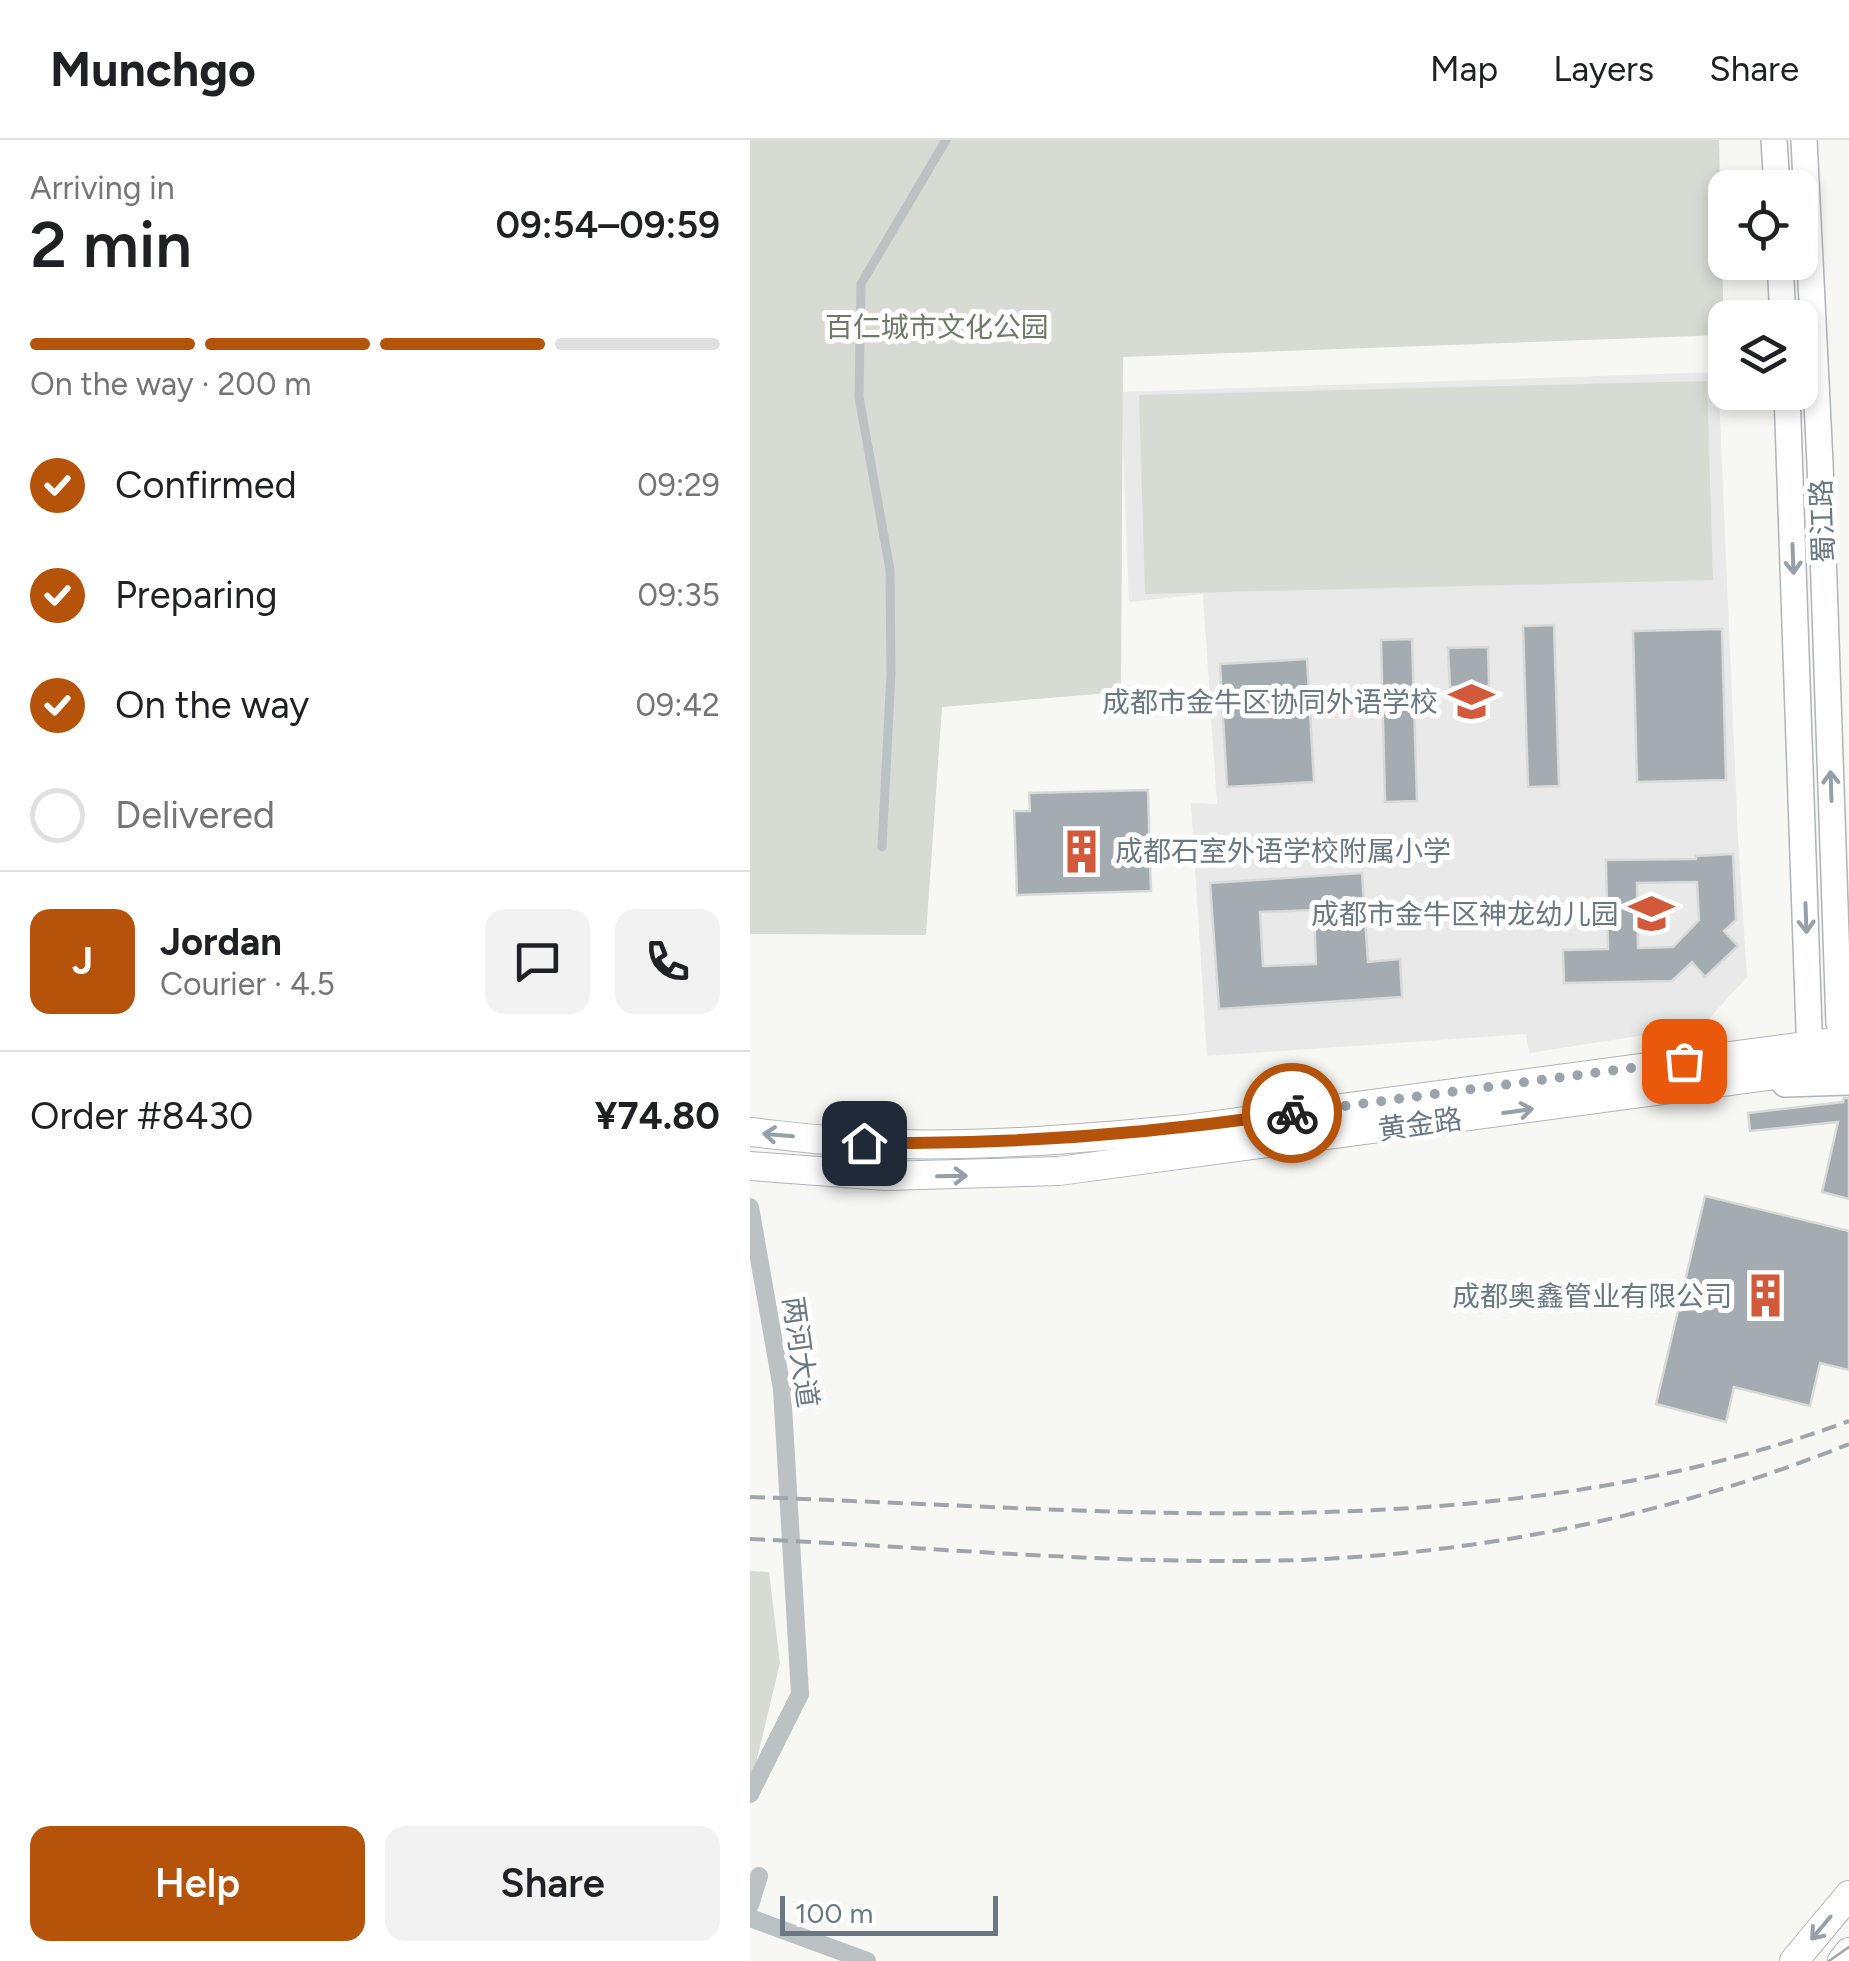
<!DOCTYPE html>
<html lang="en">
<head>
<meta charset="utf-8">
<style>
  body { margin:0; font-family:Figtree,"Noto Sans SC",sans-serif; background:#f2f2f2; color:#202124; height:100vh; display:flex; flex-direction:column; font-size:38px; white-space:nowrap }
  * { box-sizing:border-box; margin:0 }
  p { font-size:32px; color:#757577 }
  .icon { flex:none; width:55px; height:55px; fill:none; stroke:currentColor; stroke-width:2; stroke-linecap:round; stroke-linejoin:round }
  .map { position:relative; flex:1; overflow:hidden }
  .sheet { display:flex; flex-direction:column; background:#fff; width:750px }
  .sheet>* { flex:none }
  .controls { position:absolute; left:958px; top:30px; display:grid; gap:20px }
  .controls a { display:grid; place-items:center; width:110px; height:110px; border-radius:20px; background:#fff; box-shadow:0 5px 15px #0003; font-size:50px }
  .scale { position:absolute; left:30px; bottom:25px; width:218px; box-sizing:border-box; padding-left:10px; border:5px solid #697882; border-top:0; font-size:28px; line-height:35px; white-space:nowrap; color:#697882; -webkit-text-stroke:8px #fff; paint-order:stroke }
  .pin { position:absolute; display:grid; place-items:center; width:85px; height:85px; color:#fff; margin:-42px; border-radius:20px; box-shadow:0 5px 15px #0006 }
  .courier { position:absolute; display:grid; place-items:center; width:100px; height:100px; margin:-50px; border:8px solid #b45309; border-radius:50%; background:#fff; color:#222; box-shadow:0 2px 12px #0007 }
  .head em { font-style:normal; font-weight:600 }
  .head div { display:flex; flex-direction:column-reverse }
  .head { display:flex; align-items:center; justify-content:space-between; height:170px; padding:0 30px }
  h1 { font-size:65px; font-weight:600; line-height:75px }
  .bar { display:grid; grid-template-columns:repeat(4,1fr); gap:15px 10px; align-content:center; height:120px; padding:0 30px }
  .bar i { height:12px; border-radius:8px; background:#e0e0e0 }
  .bar .current { background:#b45309 }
  .bar p { grid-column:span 4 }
  .line { display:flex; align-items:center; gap:25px; padding:0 30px; border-top:2px solid #e0e0e0 }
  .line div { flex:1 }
  .round { display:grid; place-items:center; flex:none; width:105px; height:105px; border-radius:20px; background:#f2f2f2 }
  ol { padding:0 30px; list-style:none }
  li { display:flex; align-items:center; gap:30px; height:110px }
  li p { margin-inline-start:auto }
  li .icon { padding:10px; border-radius:50%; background:#b45309; color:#fff; stroke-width:4 }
  li:last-child { color:#757577 }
  li i { width:55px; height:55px; border:5px solid #e0e0e0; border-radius:50% }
  .button { display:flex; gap:20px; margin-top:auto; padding:20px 30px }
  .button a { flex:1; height:115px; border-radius:20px; background:#b45309; color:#fff; font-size:40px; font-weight:600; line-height:115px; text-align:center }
  .button a+a { background:#f2f2f2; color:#202124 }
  header { display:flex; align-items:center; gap:60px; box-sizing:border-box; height:140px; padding:0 50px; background:#fff; border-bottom:2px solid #e0e0e0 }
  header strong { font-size:48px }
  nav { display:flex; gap:55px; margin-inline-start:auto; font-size:35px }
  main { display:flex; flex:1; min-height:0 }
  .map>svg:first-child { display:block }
</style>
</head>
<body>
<header>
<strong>Munchgo</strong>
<nav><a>Map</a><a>Layers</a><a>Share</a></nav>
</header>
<main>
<section class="sheet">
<div class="head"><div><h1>2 min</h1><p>Arriving in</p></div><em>09:54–09:59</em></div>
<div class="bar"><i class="current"></i><i class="current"></i><i class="current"></i><i></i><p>On the way · 200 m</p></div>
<ol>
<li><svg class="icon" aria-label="check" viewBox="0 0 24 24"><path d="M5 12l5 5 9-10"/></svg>Confirmed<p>09:29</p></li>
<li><svg class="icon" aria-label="check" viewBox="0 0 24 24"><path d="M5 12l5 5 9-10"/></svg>Preparing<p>09:35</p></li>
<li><svg class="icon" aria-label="check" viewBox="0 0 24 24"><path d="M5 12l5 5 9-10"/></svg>On the way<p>09:42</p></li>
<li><i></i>Delivered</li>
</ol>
<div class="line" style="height:180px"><b class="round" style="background:#b45309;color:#fff">J</b><div><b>Jordan</b><p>Courier · 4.5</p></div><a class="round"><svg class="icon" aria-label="chat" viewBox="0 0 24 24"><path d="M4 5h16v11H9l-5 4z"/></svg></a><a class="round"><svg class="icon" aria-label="phone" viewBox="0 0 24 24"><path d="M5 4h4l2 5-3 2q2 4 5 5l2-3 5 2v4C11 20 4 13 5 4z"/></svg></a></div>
<div class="line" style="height:130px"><div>Order #8430</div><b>¥74.80</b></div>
<div class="button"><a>Help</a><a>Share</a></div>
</section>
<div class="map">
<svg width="1099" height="1821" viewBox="0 0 1099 1821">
  <rect width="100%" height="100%" fill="#f7f7f4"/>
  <path fill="#e8e9e8" d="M968,232L988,699L997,837L952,886L779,913L776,894L457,916L441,663L467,664L453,454L379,462L371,252Z"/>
  <g fill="#d7dbd4">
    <path d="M0,0H969L974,195L373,217L371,552L192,567L176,795L0,794Z"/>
    <path d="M957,241L963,440L395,454L389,255Z"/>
    <path d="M0,1431L19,1432L30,1523L0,1648Z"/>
  </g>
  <g fill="#a4acb1" stroke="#d9d9d7" stroke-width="2.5" fill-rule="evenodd">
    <path d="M804,485L809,646L778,647L773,486Z"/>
    <path d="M972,489L976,640L887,642L883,491Z"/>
    <path d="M662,499L667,661L635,662L631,500Z"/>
    <path d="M738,507L739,546L700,547L698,508Z"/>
    <path d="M557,519L564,642L477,647L470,524Z"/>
    <path d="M398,650L401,751L267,755L264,671H280L279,653Z"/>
    <path d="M983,714L986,780L974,791L988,806L955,837L942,822L922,841L814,843L813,810L858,809L856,720L946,719V716ZM947,742L949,780L923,807L888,808L887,743Z"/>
    <path d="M612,733L618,822L650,819L652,857L469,869L460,743ZM564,770L566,824L513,826L510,772Z"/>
    <path d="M1094,958H1099V1059L1072,1052L1088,982L1000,991L998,973L1093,962Z"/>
    <path d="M955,1056L1099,1091V1230L1070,1223L1060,1266L984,1247L976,1282L906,1264Z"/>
  </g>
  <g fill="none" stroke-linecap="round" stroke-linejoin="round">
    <defs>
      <g id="secondary">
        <path d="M1024,0L1027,48"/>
        <path d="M1054,0L1070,323L1089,883"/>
        <path d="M1030,122L1033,178"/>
        <path d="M1037,252L1059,890"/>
        <path d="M1035,944L1099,942"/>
      </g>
      <g id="primary">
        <path d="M0,992C38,996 76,1001 115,1003C221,1008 330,999 436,989L1099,900"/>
        <path d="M0,1026L135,1036L309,1031L1099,925"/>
        <path d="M1044,1821L1099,1755"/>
        <path d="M1092,1821L1099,1812"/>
      </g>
    </defs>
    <use href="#secondary" stroke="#afb5b9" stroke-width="28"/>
    <use href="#primary" stroke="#b0b5b8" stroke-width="30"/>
    <path stroke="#bcc1c4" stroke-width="9" d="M132,707L141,533L140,430L109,257L111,144L196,0"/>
    <g stroke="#bcc1c4" stroke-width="18">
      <path d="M0,1067L32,1249L50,1554L0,1654"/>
      <path d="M0,1765L9,1736"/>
      <path d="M0,1778L117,1821"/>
    </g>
    <use href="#secondary" stroke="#fff" stroke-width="25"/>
    <use href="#primary" stroke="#fff" stroke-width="28"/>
    <path stroke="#9fa5aa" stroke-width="2.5" d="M1079,1821L1099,1807"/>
    <g stroke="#9fa5aa" stroke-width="4" stroke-dasharray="15 8" stroke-linecap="butt">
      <path d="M0,1357C371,1369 742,1412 1099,1281"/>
      <path d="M0,1399C164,1406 328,1422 492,1421C699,1421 907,1381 1099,1304"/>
    </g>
  </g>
  <defs><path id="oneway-shaft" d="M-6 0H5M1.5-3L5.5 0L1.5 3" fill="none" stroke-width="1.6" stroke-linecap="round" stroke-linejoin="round" transform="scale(2.5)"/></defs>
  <g stroke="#96a0a8">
    <use href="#oneway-shaft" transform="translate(1043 419) rotate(88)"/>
    <use href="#oneway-shaft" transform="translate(1081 646) rotate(-92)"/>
    <use href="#oneway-shaft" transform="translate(1056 778) rotate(88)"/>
    <use href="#oneway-shaft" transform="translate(768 971) rotate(-8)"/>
    <use href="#oneway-shaft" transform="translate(28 995) rotate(-175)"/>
    <use href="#oneway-shaft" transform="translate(202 1036) rotate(-1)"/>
    <use href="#oneway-shaft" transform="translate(1071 1788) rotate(130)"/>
  </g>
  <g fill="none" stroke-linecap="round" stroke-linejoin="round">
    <path stroke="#9ba4aa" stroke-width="10" stroke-dasharray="0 18" d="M542,973L934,921"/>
    <path stroke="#b45309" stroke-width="12" d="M114,1003C258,1005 400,994 542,973"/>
  </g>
  <defs>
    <symbol id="school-bare" viewBox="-9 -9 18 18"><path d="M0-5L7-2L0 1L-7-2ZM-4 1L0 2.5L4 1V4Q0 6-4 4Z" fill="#d2593a" stroke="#fff" stroke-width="2.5" paint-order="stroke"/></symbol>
    <symbol id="building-bare" viewBox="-9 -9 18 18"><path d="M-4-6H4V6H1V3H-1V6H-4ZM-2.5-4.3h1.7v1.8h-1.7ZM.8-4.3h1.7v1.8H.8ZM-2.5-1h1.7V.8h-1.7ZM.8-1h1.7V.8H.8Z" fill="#d2593a" stroke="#fff" stroke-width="2.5" paint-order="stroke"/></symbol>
  </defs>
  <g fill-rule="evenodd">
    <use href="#school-bare" x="690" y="530" width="63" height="63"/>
    <use href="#building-bare" x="300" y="680" width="63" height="63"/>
    <use href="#school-bare" x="870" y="742" width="63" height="63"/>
    <use href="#building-bare" x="984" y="1124" width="63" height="63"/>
  </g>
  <g text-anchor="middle" stroke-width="10" stroke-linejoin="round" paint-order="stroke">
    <g font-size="28" fill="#6c7a67" stroke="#fff">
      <text x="187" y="197">百仁城市文化公园</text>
    </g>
    <g font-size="28" fill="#697882" stroke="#fff">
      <text transform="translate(1072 381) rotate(-92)" y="10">蜀江路</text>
      <text transform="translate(670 984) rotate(-8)" y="10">黄金路</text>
      <text transform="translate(51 1212) rotate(82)" y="10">两河大道</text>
    </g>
    <g font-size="28" fill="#697882" stroke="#fff" text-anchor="end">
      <text x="688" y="572">成都市金牛区协同外语学校</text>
      <text x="365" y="721" text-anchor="start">成都石室外语学校附属小学</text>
      <text x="869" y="784">成都市金牛区神龙幼儿园</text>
      <text x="982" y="1166">成都奥鑫管业有限公司</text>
    </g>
  </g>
</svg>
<div class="controls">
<a><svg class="icon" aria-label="locate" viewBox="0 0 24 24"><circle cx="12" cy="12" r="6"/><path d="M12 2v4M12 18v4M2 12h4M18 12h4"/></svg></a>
<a><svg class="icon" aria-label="layers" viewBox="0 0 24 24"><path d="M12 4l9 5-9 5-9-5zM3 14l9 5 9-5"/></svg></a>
</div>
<div class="scale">100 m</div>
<div class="pin" style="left:934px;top:921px;background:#ea580c"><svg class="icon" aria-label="bag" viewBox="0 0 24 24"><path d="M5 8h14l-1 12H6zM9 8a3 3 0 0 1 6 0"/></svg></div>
<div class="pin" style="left:114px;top:1003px;background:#1f2937"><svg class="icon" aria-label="home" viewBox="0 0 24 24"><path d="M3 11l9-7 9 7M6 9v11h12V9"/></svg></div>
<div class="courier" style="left:542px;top:973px"><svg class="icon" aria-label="bike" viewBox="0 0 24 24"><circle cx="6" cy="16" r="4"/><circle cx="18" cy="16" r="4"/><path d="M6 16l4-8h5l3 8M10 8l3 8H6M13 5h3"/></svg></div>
</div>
</main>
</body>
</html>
